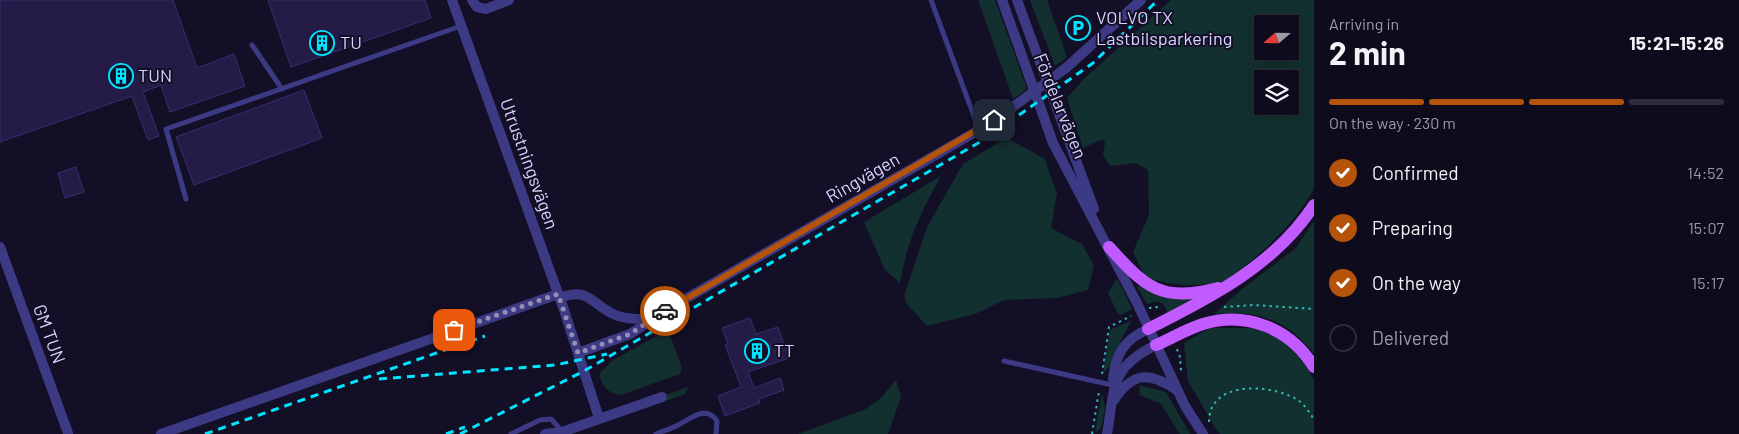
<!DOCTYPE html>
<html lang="en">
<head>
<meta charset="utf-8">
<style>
  body { margin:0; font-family:Barlow,sans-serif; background:#1c1929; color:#f1f3f6; height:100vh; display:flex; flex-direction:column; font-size:19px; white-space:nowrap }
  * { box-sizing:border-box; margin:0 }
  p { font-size:16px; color:#9b9ba3 }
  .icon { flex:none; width:28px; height:28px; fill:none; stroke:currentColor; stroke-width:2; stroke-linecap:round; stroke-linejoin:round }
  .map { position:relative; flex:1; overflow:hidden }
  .panel { display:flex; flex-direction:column; background:#0e0b1c; width:425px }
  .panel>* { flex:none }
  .needle { width:32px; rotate:250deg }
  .tools { position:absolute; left:1254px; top:15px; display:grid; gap:10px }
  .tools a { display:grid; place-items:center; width:45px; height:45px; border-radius:0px; background:#0e0b1c; box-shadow:0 2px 12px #0003,0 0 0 1px #2e2b3b; font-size:25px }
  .pin { position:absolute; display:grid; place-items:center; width:42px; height:42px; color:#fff; margin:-21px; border-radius:10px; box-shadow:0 2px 8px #0006 }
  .courier { position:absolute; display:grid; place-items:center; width:50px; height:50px; margin:-25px; border:4px solid #b45309; border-radius:50%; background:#fff; color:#222; box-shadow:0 1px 6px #0007 }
  .head em { font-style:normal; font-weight:700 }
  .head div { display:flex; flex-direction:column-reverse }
  .head { display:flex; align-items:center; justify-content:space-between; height:85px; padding:0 15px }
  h1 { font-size:32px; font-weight:700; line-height:38px }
  .bar { display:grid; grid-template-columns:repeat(4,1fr); gap:8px 5px; align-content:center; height:60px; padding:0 15px }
  .bar i { height:6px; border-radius:4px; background:#2e2b3b }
  .bar .active { background:#b45309 }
  .bar p { grid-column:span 4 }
  ol { padding:0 15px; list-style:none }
  li { display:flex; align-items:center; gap:15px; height:55px }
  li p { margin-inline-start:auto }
  li .icon { padding:5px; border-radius:50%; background:#b45309; color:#fff; stroke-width:4 }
  li:last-child { color:#9b9ba3 }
  li i { width:28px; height:28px; border:2px solid #2e2b3b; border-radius:50% }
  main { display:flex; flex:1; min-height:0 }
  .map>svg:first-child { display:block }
</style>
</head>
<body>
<main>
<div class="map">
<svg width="1314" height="434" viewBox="0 0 1314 434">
  <rect width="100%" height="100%" fill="#130f26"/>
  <g fill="#12302f" fill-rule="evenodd">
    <path d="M978,0H995L1027,89L1013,99Z"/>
    <path d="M1030,0H1047L1067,57L1055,66Z"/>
    <path d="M1171,0H1314V189C1297,220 1270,245 1243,268C1238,272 1233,278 1228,280C1203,288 1169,286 1145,277L1133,252L1149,215L1148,170L1136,163L1110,166L1103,154L1105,143L1103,139L1083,148L1067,98L1084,79ZM1262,24H1290V51H1262ZM1262,79H1290V106H1262Z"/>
    <path d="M1006,138L1044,158L1057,193L1051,228L1082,244L1094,265L1088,290L1057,298L1004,300L975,314L927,326L907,304L904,296L927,227L963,164Z"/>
    <path d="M941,176C920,213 907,242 900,283L885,270L864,222Z"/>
    <path d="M1314,221V354C1288,319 1256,310 1214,314L1242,289L1296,248Z"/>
    <path d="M1117,278L1132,309L1121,315L1118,314L1108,293Z"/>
    <path d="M1139,286L1163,297L1190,299L1192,301L1168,313L1164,305L1158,301L1147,304L1137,287Z"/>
    <path d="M1132,320L1116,349L1112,364L1103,373L1110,330Z"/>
    <path d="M1210,328H1255L1278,338L1299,353L1314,380V434H1220L1217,431L1188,381L1184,343Z"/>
    <path d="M668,330L682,368L680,374L621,395C608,394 602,386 599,374L613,360Z"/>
    <path d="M896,380L901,397L888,434H798L866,409L881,398Z"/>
    <path d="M1139,385L1166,392L1190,434H1180L1161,404L1140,395Z"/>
    <path d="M688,387L685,394L629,414L627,410L629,408Z"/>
    <path d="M1102,393L1105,408L1101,428L1095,433Z"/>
  </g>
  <g fill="#241b47" stroke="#3b2d73">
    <path d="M0,0H173L197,68L234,54L245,86L170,112L161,85L143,92L159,136L148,140L132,96L0,142Z"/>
    <path d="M268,0H425L431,18L291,67Z"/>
    <path d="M304,90L322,138L194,185L176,137Z"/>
    <path d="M76,167L84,192L65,198L58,173Z"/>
    <path d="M750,318L756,334L778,327L789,358L748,372L754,388L780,378L784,390L759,399L760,403L725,416L718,396L741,387L725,345L728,344L722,328Z"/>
  </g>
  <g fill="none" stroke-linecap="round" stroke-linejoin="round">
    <g stroke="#2fb8b0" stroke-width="2" stroke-dasharray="2.5 4" stroke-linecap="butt">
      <path d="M1224,307L1254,305L1314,309"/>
      <path d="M1149,308L1157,307L1161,310"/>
      <path d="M1177,349L1180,357L1181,371"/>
      <path d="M1102,374L1109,327L1131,316"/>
      <path d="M1209,422C1209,382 1264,384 1290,396C1301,400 1308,409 1314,420"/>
      <path d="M1092,434L1099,391"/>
    </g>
    <g stroke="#3d3a85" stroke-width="5">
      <path d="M931,0L979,130"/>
      <path d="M252,45L282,89"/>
      <path d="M186,199L166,129L461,26"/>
      <path d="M1004,361L1112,385"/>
      <path d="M511,434L540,420L551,419L562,431"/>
      <path d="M656,434C663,431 671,429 678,425C691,419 706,404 717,421L716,434"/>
    </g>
    <g stroke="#3d3a85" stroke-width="10">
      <path d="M452,0L564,310L599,418"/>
      <path d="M472,0L477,7L486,9L509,0"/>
      <path d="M1002,0L1053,143L1137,303L1185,406L1203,434"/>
      <path d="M1017,0L1094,209"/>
      <path d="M1066,68L1141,0"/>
      <path d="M0,247L68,433"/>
      <path d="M559,298C588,288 588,300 611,313C624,320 639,319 653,319"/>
      <path d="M578,353L630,334L675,305L979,130L1010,109"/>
      <path d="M1113,379C1116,353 1124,340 1148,329"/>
      <path d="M1114,400C1133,371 1150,372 1177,390"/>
      <path d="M161,434L558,294"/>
      <path d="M545,434L562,432L662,397"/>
      <path d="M1107,434C1115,388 1109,368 1156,345"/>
    </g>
    <g stroke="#c25bff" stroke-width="12">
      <path d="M1109,247C1145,287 1161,303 1218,288"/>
      <path d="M1148,329C1210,298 1275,265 1314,205"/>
      <path d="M1156,345C1172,338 1187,329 1203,324C1246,311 1290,328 1314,367"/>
    </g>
    <g stroke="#00e5ff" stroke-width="3" stroke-dasharray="8 6" stroke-linecap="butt">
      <path d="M379,379L555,365L607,354"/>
      <path d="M205,434L485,336"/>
      <path d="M446,434L465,427"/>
      <path d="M460,434L584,371L985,139L1093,63L1158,0"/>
    </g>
    <path stroke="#3d3a85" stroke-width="10" d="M1010,109L1066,68"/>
  </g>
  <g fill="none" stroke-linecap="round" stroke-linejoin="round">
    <path stroke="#948fb3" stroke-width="5" stroke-dasharray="0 9" d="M454,330L558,294L578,353L630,334L665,311"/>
    <path stroke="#b45309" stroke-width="6" d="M665,311L994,120"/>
  </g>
  <defs>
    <symbol id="parking-ring" viewBox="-11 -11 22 22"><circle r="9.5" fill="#130f26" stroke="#00e5ff" stroke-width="1.5"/><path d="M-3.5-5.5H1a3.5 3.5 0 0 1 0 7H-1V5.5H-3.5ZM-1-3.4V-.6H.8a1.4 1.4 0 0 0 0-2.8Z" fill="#00e5ff"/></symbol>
    <symbol id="building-ring" viewBox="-11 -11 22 22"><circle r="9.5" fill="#130f26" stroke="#00e5ff" stroke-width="1.5"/><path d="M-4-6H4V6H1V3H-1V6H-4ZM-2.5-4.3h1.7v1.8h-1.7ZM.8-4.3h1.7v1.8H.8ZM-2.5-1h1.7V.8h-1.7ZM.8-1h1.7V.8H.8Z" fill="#00e5ff"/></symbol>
  </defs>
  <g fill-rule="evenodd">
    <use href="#parking-ring" x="1064" y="14" width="28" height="28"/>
    <use href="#building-ring" x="308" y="29" width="28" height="28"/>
    <use href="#building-ring" x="107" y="62" width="28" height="28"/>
    <use href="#building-ring" x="743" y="337" width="28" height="28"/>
  </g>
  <g text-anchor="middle" stroke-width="4" stroke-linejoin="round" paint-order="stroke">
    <g font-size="18" fill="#d9d4ff" stroke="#130f26" text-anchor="start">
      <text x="1096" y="24">VOLVO TX<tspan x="1096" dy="21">Lastbilsparkering</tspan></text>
      <text x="340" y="49">TU</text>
      <text x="138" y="82">TUN</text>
      <text x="774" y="357">TT</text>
    </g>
    <g font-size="18" fill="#d9d4ff" stroke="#130f26">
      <text transform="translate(1060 106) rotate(68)" y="6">Fördelarvägen</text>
      <text transform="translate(529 164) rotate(70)" y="6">Utrustningsvägen</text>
      <text transform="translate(863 178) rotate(-30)" y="6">Ringvägen</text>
      <text transform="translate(49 334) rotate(70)" y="6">GM TUN</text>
    </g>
  </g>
</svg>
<div class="tools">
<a><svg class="needle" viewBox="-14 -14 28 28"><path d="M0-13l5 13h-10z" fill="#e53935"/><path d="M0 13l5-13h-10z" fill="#9b9ba3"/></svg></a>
<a><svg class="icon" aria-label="layers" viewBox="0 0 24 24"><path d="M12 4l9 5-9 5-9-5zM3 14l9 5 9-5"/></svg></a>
</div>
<div class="pin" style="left:454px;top:330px;background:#ea580c"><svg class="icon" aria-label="bag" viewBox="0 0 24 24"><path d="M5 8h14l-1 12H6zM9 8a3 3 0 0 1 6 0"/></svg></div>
<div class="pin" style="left:994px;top:120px;background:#1f2937"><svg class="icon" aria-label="home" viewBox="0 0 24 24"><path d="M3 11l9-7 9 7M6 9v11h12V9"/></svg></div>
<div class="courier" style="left:665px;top:311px"><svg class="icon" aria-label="car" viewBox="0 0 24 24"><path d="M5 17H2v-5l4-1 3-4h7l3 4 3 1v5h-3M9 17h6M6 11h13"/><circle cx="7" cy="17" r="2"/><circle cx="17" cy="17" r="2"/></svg></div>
</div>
<section class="panel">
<div class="head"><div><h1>2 min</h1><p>Arriving in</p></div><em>15:21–15:26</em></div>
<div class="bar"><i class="active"></i><i class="active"></i><i class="active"></i><i></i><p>On the way · 230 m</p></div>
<ol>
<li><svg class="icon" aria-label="check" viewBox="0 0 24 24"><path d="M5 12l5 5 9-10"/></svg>Confirmed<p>14:52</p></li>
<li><svg class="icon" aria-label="check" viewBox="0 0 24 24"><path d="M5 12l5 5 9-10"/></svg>Preparing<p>15:07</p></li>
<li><svg class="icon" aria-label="check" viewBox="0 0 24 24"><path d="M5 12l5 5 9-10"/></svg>On the way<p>15:17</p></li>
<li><i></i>Delivered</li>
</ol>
</section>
</main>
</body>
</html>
